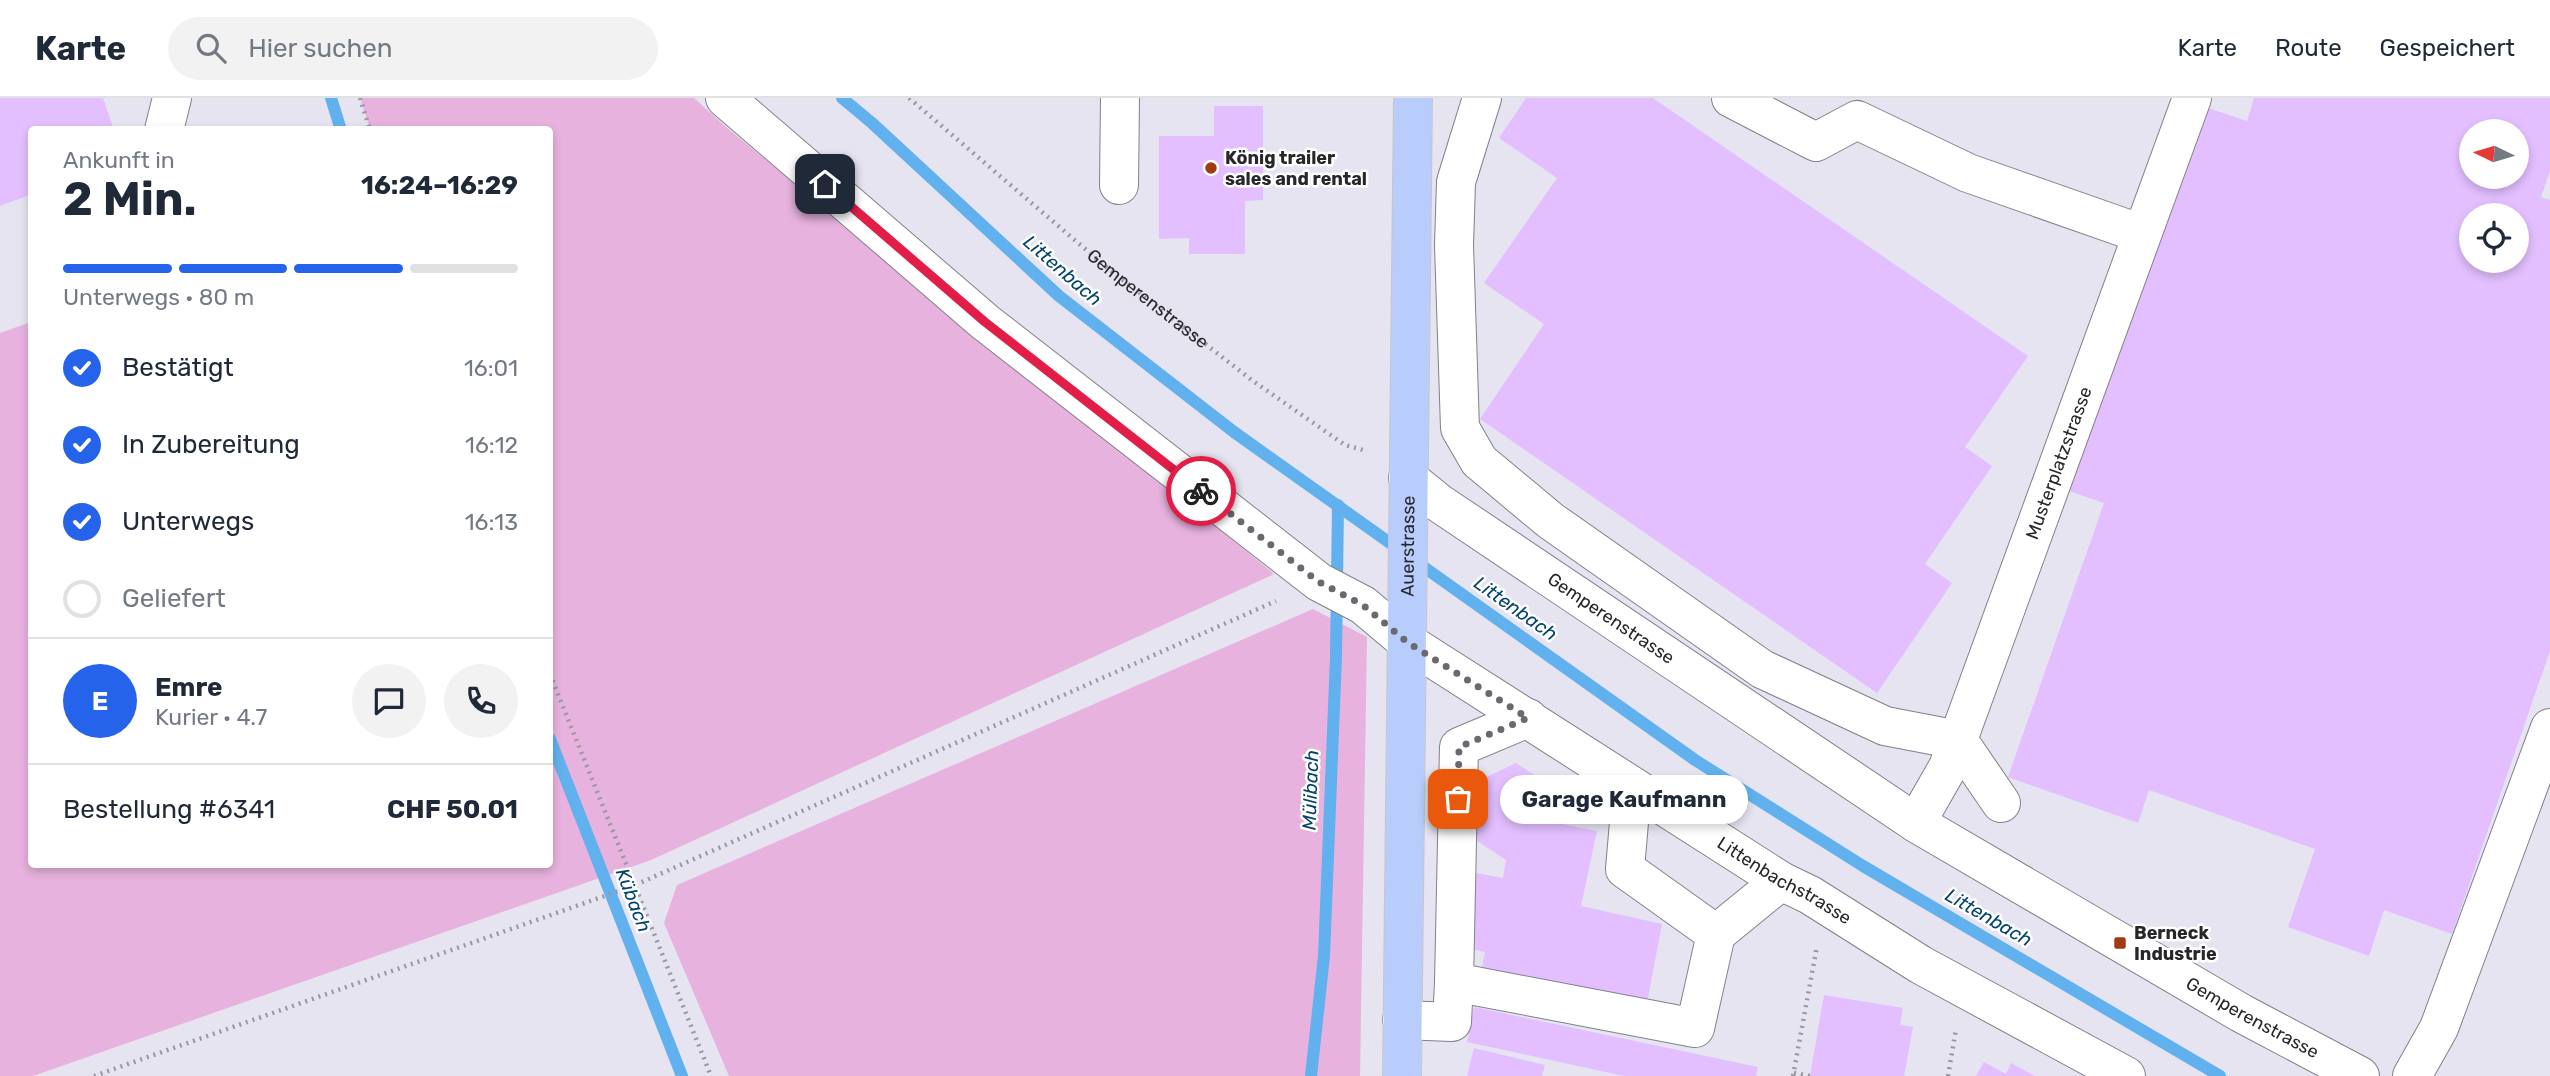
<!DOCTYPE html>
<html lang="de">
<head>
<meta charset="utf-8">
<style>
  body { margin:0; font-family:Rubik,sans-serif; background:#f2f2f3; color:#1f2937; height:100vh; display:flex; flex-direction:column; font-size:26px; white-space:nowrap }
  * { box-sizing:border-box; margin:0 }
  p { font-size:23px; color:#747a83 }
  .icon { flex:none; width:38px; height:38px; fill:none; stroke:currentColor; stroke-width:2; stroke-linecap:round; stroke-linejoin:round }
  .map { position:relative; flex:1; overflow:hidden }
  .details { position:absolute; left:28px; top:28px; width:525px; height:742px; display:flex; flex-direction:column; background:#fff; border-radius:7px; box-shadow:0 4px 10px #0003 }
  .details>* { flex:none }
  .needle { width:46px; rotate:275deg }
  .buttons { position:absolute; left:2459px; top:21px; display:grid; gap:14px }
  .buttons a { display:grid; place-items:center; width:70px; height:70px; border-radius:50%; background:#fff; box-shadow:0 4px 10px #0003; font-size:35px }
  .pin { position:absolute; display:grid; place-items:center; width:60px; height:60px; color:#fff; margin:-30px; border-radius:14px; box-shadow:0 4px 10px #0006 }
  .courier { position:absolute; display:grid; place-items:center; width:70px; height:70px; margin:-35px; border:5px solid #e11d48; border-radius:50%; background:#fff; color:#222; box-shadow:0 2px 9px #0007 }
  .bubble { position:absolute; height:49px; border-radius:24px; background:#fff; box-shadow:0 4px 10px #0003; font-size:23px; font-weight:700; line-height:49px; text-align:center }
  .headline em { font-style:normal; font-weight:700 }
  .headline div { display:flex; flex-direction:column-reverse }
  .headline { display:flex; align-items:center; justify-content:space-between; height:119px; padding:0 35px }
  h1 { font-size:46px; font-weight:700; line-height:52px }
  .bar { display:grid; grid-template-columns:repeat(4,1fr); gap:10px 7px; align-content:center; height:84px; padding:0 35px }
  .bar i { height:9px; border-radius:5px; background:#e0e1e3 }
  .bar .active { background:#2563eb }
  .bar p { grid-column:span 4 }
  .line { display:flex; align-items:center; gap:18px; padding:0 35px; border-top:2px solid #e0e1e3 }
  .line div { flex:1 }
  .round { display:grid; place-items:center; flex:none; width:74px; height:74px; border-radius:37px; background:#f2f2f3 }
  ol { padding:0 35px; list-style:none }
  li { display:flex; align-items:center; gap:21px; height:77px }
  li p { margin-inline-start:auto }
  li .icon { padding:7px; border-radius:50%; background:#2563eb; color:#fff; stroke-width:4 }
  li:last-child { color:#747a83 }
  li i { width:38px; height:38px; border:4px solid #e0e1e3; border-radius:50% }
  header { display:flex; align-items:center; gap:42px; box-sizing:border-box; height:98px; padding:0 35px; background:#fff; border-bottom:2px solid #e0e1e3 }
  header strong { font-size:33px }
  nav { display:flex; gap:38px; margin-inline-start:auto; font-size:24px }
  .search { width:490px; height:63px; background:#f2f2f3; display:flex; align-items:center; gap:18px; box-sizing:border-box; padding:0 24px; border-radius:38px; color:#747a83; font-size:26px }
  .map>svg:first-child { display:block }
</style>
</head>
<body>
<header>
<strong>Karte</strong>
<div class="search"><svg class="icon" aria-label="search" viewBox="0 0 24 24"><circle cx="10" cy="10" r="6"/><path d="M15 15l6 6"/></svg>Hier suchen</div>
<nav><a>Karte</a><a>Route</a><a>Gespeichert</a></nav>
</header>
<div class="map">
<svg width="2550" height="978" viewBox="0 0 2550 978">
  <rect width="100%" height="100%" fill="#e5e4f0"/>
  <g fill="#e7b2de">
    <path d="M360,0H694L727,30L1274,476L651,762L33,978H0V235L31,224L32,766H550V32L370,31Z"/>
    <path d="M1313,511L1367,539L1360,978H729L664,825L677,787Z"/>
  </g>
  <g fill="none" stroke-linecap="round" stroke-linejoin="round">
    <g stroke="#61b1ee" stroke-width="12">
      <path d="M331,0L341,32"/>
      <path d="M842,0L872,25L1059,198L1234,334L1695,662L1863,768L2220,978"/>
      <path d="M550,641L682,978"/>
      <path d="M1311,978L1324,858L1336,559L1338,407"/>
    </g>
  </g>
  <g fill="#e3bfff" fill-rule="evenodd">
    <path d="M0,0H103L114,32H32V96L0,108Z"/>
    <path d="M1526,0H1653L2028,258L1965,349L1992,368L1925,466L1952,485L1877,595L1480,321L1544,226L1484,185L1557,80L1499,40Z"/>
    <path d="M2254,0H2550V73L2541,99L2550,102V553L2452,836L2384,812L2369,858L2288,829L2315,751L2149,692L2138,725L2008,679L2104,405L2069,393L2202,8L2247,23ZM2471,33H2516V79H2471ZM2471,117H2516V163H2471Z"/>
    <path d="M1214,8H1263V102L1245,103V156H1189V140L1159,141V38H1214Z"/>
    <path d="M1516,665L1568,699L1552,724L1597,733L1581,808L1662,826L1647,905L1482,870L1485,854L1447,845L1461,772L1503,780L1506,762L1468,737V688Z"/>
    <path d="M1824,897L1903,910L1900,927L1913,929L1904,978H1810Z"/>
    <path d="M1474,909L1758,969L1756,978H1624L1467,944Z"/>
    <path d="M1474,950L1545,967L1542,978H1467Z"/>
    <path d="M1984,964L2006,976L2011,965L2035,978H1976Z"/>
  </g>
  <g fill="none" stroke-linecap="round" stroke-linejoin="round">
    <defs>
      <g id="minor">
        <path id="s2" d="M725,0L985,224L1319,484L1363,507L1407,544L1781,783L1810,797L1921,867L2126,978"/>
        <path d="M1482,0L1456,84L1454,147L1460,330L1479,363L1551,423L1762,571L1885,628L1958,642L2001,705"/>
        <path d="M1731,0L1816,44L1857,22L1968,75L2142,136"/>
        <path d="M164,32L172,0"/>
        <path d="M1119,87L1120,0"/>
        <path id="s3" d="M1408,380L1439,405L1916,725L2241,915L2360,978"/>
        <path id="s4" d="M1916,725L1948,669L2192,0"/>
        <path d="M1716,836L1781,783"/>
        <path d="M1454,884L1459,649L1528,620"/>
        <path d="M1402,922L1452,924L1454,884L1695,930L1716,836L1625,771L1632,689"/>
        <path d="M2412,978L2439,930L2550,630"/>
      </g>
      <g id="major">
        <path id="s5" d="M1402,978L1413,0"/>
      </g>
    </defs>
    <use href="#minor" stroke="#81818b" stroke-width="40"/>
    <use href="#major" stroke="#c7c7c8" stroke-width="40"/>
    <g stroke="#9998a1" stroke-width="4.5" stroke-dasharray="2 5" stroke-linecap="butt">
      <path d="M360,0L370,32"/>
      <path id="s1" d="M909,0L1105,168L1253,283L1345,347L1367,353"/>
      <path d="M550,576L711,978"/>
      <path d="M1794,975L1810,978"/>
      <path d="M94,978L633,788L1276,503"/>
      <path d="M1793,978L1817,848"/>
      <path d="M1948,978L1956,931"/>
    </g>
    <use href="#minor" stroke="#fff" stroke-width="38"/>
    <use href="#major" stroke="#b8cdfc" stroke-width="38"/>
  </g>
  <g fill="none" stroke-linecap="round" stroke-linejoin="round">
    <path stroke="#6a6970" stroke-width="7" stroke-dasharray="0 12.6" d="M1201,393L1319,484L1363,507L1407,544L1528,620L1459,649L1458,701"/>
    <path stroke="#e11d48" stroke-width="9" d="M825,86L985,224L1201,393"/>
  </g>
  <g fill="#a13a13" stroke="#fff" stroke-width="2.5">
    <circle cx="1211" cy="70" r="7"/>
    <rect x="2113" y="838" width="14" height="14" rx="3.5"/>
  </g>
  <g text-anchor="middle" stroke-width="5" stroke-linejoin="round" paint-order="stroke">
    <g font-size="18" font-weight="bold" fill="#27272b" stroke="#fff" text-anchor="start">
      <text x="1225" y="66">König trailer<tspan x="1225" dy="21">sales and rental</tspan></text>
      <text x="2134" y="841">Berneck<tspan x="2134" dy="21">Industrie</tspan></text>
    </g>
    <g font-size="18" fill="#27272b" stroke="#fff">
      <text dy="6" stroke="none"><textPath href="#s1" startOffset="312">Gemperenstrasse</textPath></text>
      <text dy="6" stroke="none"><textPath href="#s4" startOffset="388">Musterplatzstrasse</textPath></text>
      <text dy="6" stroke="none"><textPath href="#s5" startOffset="530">Auerstrasse</textPath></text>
      <text dy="6" stroke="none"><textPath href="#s3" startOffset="247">Gemperenstrasse</textPath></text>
      <text dy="6" stroke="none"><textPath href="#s2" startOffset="1320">Littenbachstrasse</textPath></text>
      <text dy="6" stroke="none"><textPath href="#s3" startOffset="1003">Gemperenstrasse</textPath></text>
    </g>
    <g font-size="19" font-style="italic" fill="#03456c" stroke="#fff">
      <text transform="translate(1063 172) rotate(41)" y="7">Littenbach</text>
      <text transform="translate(1516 510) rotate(35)" y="7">Littenbach</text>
      <text transform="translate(1310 692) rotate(-88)" y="7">Mülibach</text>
      <text transform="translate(634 802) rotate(69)" y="7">Kübach</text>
      <text transform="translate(1989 819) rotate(30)" y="7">Littenbach</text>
    </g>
  </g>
</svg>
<div class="buttons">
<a><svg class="needle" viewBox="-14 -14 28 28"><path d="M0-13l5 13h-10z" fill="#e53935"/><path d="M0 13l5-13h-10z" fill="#747a83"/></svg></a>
<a><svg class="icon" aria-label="locate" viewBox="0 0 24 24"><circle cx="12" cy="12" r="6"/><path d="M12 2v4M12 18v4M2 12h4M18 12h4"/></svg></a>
</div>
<div class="pin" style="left:1458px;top:701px;background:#ea580c"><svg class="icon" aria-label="bag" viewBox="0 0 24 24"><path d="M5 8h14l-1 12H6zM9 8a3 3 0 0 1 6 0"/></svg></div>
<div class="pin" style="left:825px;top:86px;background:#1f2937"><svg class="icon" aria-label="home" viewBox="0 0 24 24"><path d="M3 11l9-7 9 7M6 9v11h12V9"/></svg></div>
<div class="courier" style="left:1201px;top:393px"><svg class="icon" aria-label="bike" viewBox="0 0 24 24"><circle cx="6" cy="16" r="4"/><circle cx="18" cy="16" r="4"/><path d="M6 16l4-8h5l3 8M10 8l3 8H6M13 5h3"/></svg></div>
<div class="bubble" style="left:1500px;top:677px;width:248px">Garage Kaufmann</div>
<section class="details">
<div class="headline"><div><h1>2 Min.</h1><p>Ankunft in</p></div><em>16:24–16:29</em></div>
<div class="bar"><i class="active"></i><i class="active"></i><i class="active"></i><i></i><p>Unterwegs · 80 m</p></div>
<ol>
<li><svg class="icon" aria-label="check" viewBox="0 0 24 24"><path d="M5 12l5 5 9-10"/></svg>Bestätigt<p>16:01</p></li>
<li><svg class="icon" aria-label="check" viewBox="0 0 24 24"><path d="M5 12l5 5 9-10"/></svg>In Zubereitung<p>16:12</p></li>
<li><svg class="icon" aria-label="check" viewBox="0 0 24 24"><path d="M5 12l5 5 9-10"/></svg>Unterwegs<p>16:13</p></li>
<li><i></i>Geliefert</li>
</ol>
<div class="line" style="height:126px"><b class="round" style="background:#2563eb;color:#fff">E</b><div><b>Emre</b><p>Kurier · 4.7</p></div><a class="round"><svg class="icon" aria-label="chat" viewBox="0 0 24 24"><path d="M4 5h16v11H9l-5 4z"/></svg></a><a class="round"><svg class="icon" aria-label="phone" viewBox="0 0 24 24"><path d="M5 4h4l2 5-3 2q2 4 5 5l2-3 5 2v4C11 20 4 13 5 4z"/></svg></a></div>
<div class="line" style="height:91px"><div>Bestellung #6341</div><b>CHF 50.01</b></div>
</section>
</div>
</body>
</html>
